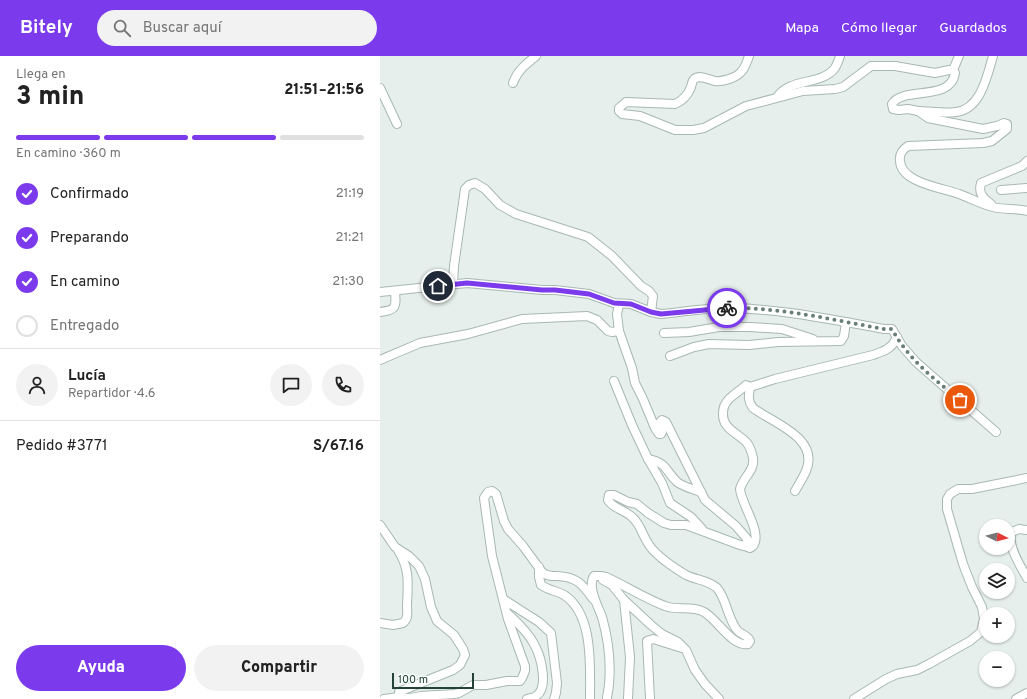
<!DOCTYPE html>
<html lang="es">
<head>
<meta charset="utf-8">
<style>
  body { margin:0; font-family:Overpass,sans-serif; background:#f2f2f2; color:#222; height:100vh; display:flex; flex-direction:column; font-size:15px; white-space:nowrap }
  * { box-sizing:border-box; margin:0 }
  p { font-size:13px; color:#767676 }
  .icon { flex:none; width:22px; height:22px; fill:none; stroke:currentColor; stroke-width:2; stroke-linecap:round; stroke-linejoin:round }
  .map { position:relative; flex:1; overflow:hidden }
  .sheet { display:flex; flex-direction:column; background:#fff; width:380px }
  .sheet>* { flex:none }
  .needle { width:26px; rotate:96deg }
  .tools { position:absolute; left:599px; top:463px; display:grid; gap:8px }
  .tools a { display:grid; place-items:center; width:36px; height:36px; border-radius:50%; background:#fff; box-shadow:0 1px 3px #0004; font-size:20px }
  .scale { position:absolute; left:12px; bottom:10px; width:82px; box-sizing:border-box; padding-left:4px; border:2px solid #24423a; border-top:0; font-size:11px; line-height:14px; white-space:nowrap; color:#24423a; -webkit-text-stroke:3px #f7fbf9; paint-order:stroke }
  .pin { position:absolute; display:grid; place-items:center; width:34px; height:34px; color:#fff; margin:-17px; border:2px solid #fff; border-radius:50%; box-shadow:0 1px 4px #0007 }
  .courier { position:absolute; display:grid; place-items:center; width:40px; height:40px; margin:-20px; border:3px solid #7c3aed; border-radius:50%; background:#fff; color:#222; box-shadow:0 1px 5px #0007 }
  .summary em { font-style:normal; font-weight:800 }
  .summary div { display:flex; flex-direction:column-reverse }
  .summary { display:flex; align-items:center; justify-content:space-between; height:68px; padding:0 16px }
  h1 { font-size:26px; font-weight:800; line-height:30px }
  .bar { display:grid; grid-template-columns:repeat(4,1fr); gap:6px 4px; align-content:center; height:48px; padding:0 16px }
  .bar i { height:5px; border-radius:3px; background:#e0e0e0 }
  .bar .active { background:#7c3aed }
  .bar p { grid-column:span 4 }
  .line { display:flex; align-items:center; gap:10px; padding:0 16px; border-top:1px solid #e0e0e0 }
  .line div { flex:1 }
  .round { display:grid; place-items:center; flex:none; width:42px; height:42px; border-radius:21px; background:#f2f2f2 }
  ol { padding:0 16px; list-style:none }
  li { display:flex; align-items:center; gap:12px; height:44px }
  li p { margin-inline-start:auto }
  li .icon { padding:4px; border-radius:50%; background:#7c3aed; color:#fff; stroke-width:4 }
  li:last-child { color:#767676 }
  li i { width:22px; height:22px; border:2px solid #e0e0e0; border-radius:50% }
  .button { display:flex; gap:8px; margin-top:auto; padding:8px 16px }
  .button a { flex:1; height:46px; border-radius:24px; background:#7c3aed; color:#fff; font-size:16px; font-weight:800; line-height:46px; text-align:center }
  .button a+a { background:#f2f2f2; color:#222 }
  header { display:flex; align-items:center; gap:24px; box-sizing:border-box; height:56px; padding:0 20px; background:#7c3aed; color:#fff }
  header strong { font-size:19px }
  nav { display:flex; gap:22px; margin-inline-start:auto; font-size:14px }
  .search { width:280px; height:36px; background:#f2f2f2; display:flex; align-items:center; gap:10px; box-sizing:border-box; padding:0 14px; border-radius:22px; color:#767676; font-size:15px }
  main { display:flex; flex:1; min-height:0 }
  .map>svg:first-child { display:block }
</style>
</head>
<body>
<header>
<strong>Bitely</strong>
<div class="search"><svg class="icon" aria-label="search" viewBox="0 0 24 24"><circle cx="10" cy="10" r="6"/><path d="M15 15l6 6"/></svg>Buscar aquí</div>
<nav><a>Mapa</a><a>Cómo llegar</a><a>Guardados</a></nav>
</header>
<main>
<section class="sheet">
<div class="summary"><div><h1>3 min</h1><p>Llega en</p></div><em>21:51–21:56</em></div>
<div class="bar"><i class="active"></i><i class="active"></i><i class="active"></i><i></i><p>En camino · 360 m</p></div>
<ol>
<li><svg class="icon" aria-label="check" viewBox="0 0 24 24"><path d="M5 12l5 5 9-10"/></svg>Confirmado<p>21:19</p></li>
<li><svg class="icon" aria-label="check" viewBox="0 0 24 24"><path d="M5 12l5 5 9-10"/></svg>Preparando<p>21:21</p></li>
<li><svg class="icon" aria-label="check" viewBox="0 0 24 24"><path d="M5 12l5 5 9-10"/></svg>En camino<p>21:30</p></li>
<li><i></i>Entregado</li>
</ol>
<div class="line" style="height:72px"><a class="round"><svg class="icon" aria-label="person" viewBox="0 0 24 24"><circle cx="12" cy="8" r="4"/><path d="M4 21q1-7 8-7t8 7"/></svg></a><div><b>Lucía</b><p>Repartidor · 4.6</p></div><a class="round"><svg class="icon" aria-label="chat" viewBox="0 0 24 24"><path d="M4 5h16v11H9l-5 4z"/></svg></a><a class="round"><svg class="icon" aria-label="phone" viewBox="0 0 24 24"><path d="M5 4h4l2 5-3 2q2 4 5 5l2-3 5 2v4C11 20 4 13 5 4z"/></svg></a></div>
<div class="line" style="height:52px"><div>Pedido #3771</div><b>S/67.16</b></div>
<div class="button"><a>Ayuda</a><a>Compartir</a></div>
</section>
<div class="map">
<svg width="647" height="643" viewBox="0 0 647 643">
  <rect width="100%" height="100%" fill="#e6efeb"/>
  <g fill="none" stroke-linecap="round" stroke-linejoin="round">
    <defs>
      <g id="minor">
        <path d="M369,0C367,5 365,13 361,16C356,22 342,26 335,25C329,24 320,18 314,23C312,25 312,28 311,31C308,39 302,45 295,48L246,46L239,52V55L242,58L260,60L295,74H313L324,72L366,50L423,35L455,33L463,31L491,10H515L555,17L569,14H573L575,17C571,46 523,30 512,48L513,53L519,54L528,53L538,55L548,62L603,73L617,70L624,67L627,68V73L612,85L603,87L528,90C522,94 519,98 520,105C521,127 563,132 579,138C590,142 601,148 613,151C624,154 636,152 647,155"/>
        <path d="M573,14L579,0"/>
        <path d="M133,27C137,15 146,8 156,0"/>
        <path d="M0,32L17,68"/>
        <path d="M397,41C411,21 441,30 455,12C457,8 459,4 460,0"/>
        <path d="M538,55C550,55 564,58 576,56C601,53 607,20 613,0"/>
        <path d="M621,134L647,132"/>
        <path d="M611,148C603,142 598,138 601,127L642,110L647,105"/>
        <path d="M73,228L74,210L85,133L89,129L95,127L105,133L120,149L136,158L208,181L232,200L261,230L269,235L273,240L271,256"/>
        <path d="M0,236L87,227L162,234H175L209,238L234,247L251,248L271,256L281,258C304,256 328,251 351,252C403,253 453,264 504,273H512L522,290L536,306L616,376"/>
        <path d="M0,256C17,254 16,251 15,235"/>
        <path d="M284,277L309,276L339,271H370L402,273L433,283"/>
        <path d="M290,300L314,291L329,288L369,289L398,286L461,285L464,280L466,266"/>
        <path d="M0,304L40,287L88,278L142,263L207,260L217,264L228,275L232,276L239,275"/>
        <path d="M234,325L252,369L268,403C287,407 285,414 297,426C302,430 315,434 321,436"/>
        <path d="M370,331L395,323L493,299C504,295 512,293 517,281"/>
        <path d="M268,403L282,427L290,447L311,461L322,473"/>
        <path d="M0,469L15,491L29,500L39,510L45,523L51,551L57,565L74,579L83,593L85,599L80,609L73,614L26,633L19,636V641C26,643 33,642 41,640C52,639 63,639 74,638L79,637L93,629H106L127,625H140L142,622L145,615V610L128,563L112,500L104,442L108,436L112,435L116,438L124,465L128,473L143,490L162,516C166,520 171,520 177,520C196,521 202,527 213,543"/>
        <path d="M647,474L639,473L632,476C626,488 641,511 647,522"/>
        <path d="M365,490L370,492L373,490C383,477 361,448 360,433C363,421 375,415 373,402C372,397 370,391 367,387C358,377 342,373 343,357C343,352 345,347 349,343C354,338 361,334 366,329L370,331C369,339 367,344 373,352C393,367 440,382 426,415C423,422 419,428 415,435"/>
        <path d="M159,511V521L161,529C168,534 177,535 184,539C214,558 210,612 210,643"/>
        <path d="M223,524L232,529L244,544L271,569L282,578L298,586L306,594L315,614L325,628L339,643"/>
        <path d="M123,543L159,566L171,577L177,627L176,637L174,643"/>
        <path d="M244,544L250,601L248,643"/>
        <path d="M127,557C136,565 150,579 155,590C161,601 169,632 156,640C154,642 150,642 147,643"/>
        <path d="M0,567L13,569L23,567C29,562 27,556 27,549C28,527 30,513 18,494"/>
        <path d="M4,643L19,641"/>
        <path d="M227,643C227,638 229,633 229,628C231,606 228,582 222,561C218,550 207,531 214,520H221L226,521C246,530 264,542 285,550C297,555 312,549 324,556C337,563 352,591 368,588L370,585C368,579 361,579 357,574C347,561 347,544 337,532C328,524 316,524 306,519C296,513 284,505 276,497C263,486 263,471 253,462C246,454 233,453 228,444L229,439H234L248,446L257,448L268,457L284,467L291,469H306L360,489L365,490L368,484L356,470L325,444L286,366L282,364L280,366L282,376L281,378H279L275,372L263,343L255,327L252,312L239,275L237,258L239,248"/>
        <path d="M270,643L267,585L273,583L302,592"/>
        <path d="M474,643L506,623L517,618L537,614L549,608L590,585L601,576L604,563L602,551L592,531L583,508L567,453V443L570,438L578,433H592L647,422"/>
        <path d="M636,643L647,637"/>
      </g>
    </defs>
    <use href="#minor" stroke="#a8b8b2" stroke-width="10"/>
    <use href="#minor" stroke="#fff" stroke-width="8"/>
  </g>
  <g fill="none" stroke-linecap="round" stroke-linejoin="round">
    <path stroke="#687f78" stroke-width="4" stroke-dasharray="0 7.2" d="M347,252C400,251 453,264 504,273H512C529,304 553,322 580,344"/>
    <path stroke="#7c3aed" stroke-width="5" d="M58,230L87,227L162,234H175L209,238L234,247L251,248L271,256L281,258L347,252"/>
  </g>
</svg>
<div class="tools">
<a><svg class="needle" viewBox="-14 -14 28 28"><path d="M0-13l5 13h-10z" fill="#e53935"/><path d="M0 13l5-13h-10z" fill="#767676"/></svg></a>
<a><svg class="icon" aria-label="layers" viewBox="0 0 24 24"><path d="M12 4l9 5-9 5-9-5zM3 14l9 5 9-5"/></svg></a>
<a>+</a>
<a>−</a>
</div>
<div class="scale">100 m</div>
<div class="pin" style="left:580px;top:344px;background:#ea580c"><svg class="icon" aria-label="bag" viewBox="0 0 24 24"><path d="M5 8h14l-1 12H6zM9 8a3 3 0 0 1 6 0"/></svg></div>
<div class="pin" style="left:58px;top:230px;background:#1f2937"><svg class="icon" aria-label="home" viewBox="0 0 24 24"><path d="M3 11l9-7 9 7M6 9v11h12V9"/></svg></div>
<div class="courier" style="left:347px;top:252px"><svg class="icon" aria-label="bike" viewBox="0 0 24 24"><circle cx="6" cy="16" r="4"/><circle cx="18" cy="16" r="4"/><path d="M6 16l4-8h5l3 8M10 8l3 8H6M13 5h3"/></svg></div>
</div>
</main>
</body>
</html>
